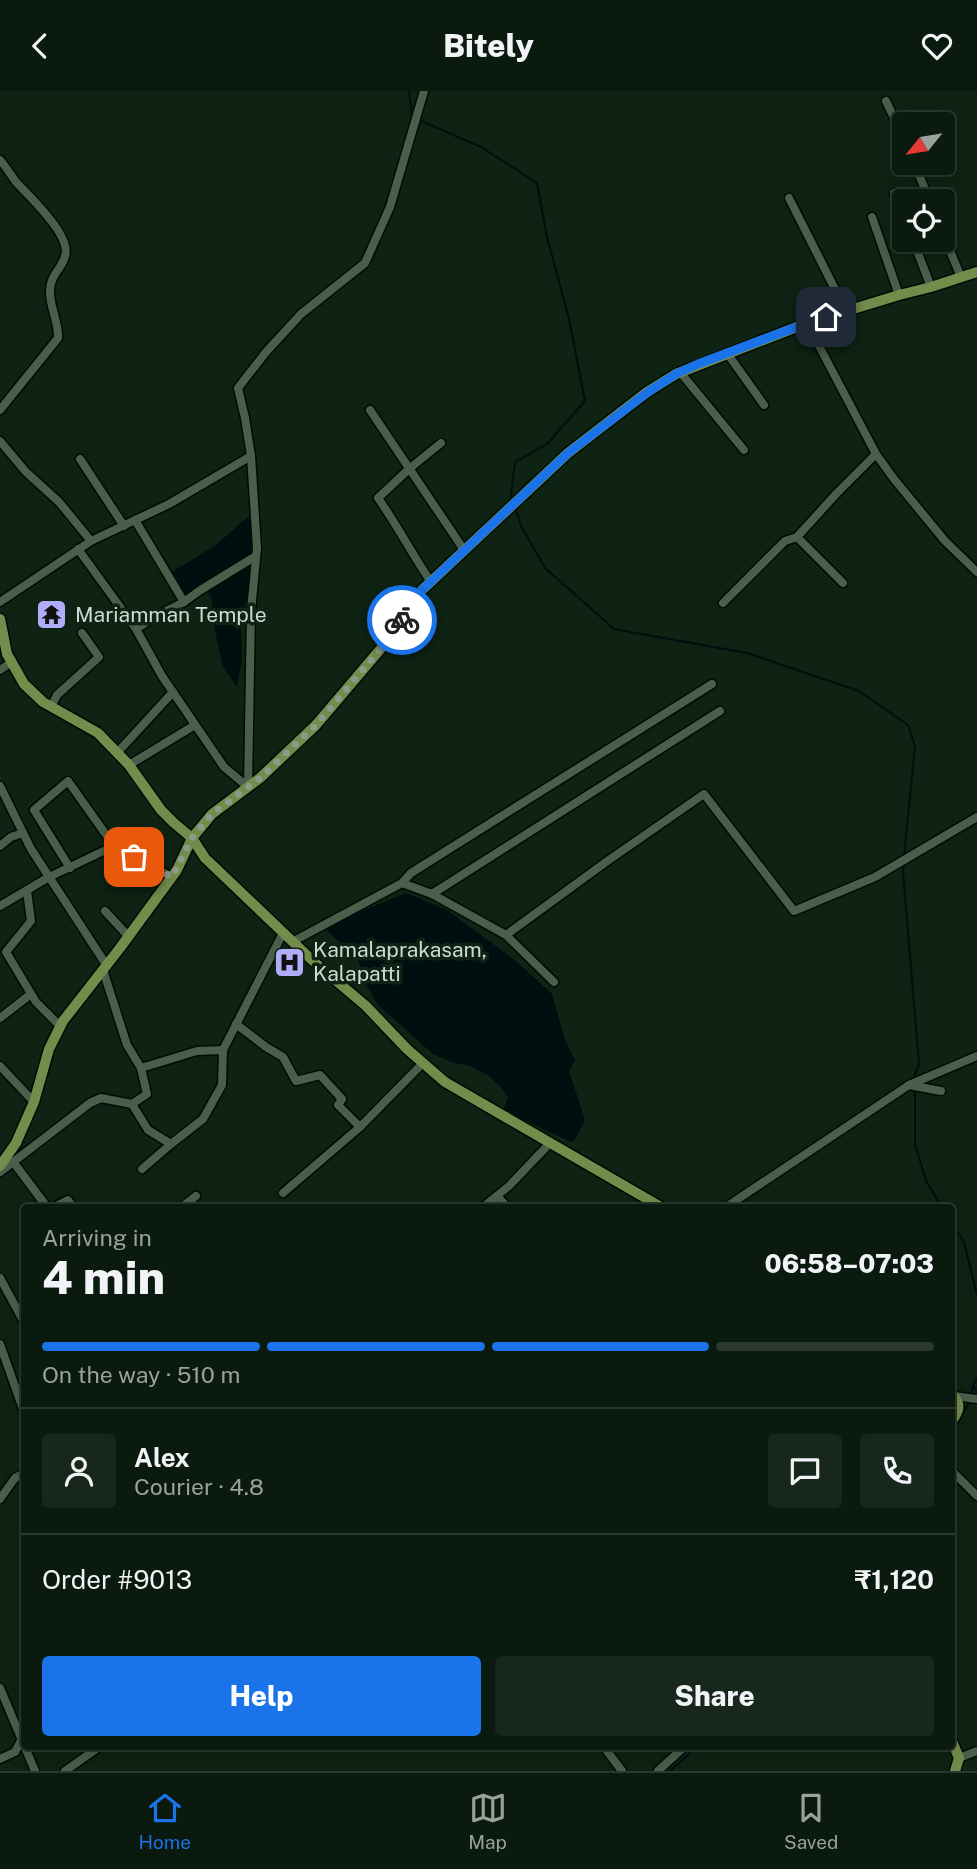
<!DOCTYPE html>
<html lang="en">
<head>
<meta charset="utf-8">
<style>
  body { margin:0; font-family:"Public Sans",sans-serif; background:#18271c; color:#f1f3f6; height:100vh; display:flex; flex-direction:column; font-size:26px; white-space:nowrap }
  * { box-sizing:border-box; margin:0 }
  p { font-size:23px; color:#99a19e }
  .icon { flex:none; width:38px; height:38px; fill:none; stroke:currentColor; stroke-width:2; stroke-linecap:round; stroke-linejoin:round }
  .map { position:relative; flex:1; overflow:hidden }
  .sheet { position:absolute; left:21px; top:1113px; width:934px; height:546px; display:flex; flex-direction:column; background:#0a1a0e; border-radius:7px; box-shadow:0 4px 18px #0003,0 0 0 2px #2a382e }
  .sheet>* { flex:none }
  .needle { width:46px; rotate:240deg }
  .fabs { position:absolute; left:892px; top:21px; display:grid; gap:14px }
  .fabs a { display:grid; place-items:center; width:63px; height:63px; border-radius:7px; background:#0a1a0e; box-shadow:0 4px 18px #0003,0 0 0 2px #2a382e; font-size:35px }
  .pin { position:absolute; display:grid; place-items:center; width:60px; height:60px; color:#fff; margin:-30px; border-radius:14px; box-shadow:0 4px 10px #0006 }
  .courier { position:absolute; display:grid; place-items:center; width:70px; height:70px; margin:-35px; border:5px solid #1a73e8; border-radius:50%; background:#fff; color:#222; box-shadow:0 2px 9px #0007 }
  .summary em { font-style:normal; font-weight:800 }
  .summary div { display:flex; flex-direction:column-reverse }
  .summary { display:flex; align-items:center; justify-content:space-between; height:119px; padding:0 21px }
  h1 { font-size:46px; font-weight:800; line-height:52px }
  .bar { display:grid; grid-template-columns:repeat(4,1fr); gap:10px 7px; align-content:center; height:84px; padding:0 21px }
  .bar i { height:9px; border-radius:5px; background:#2a382e }
  .bar .current { background:#1a73e8 }
  .bar p { grid-column:span 4 }
  .line { display:flex; align-items:center; gap:18px; padding:0 21px; border-top:2px solid #2a382e }
  .line div { flex:1 }
  .round { display:grid; place-items:center; flex:none; width:74px; height:74px; border-radius:7px; background:#18271c }
  .cta { display:flex; gap:14px; margin-top:auto; padding:14px 21px }
  .cta a { flex:1; height:80px; border-radius:7px; background:#1a73e8; color:#fff; font-size:28px; font-weight:800; line-height:80px; text-align:center }
  .cta a+a { background:#18271c; color:#f1f3f6 }
  header { display:flex; justify-content:space-between; align-items:center; height:91px; padding:0 21px; background:#0a1a0e; font-size:32px; font-weight:800 }
  .menu { display:flex; justify-content:space-around; align-items:center; height:98px; border-top:2px solid #2a382e; background:#0a1a0e; font-size:19px; color:#99a19e }
  .menu a { display:grid; justify-items:center; gap:4px }
  .menu .current { color:#1a73e8 }
  .map>svg:first-child { display:block }
</style>
</head>
<body>
<header><svg class="icon" aria-label="back" viewBox="0 0 24 24"><path d="M15 5l-7 7 7 7"/></svg>Bitely<svg class="icon" aria-label="heart" viewBox="0 0 24 24"><path d="M12 20l-8-8c-3-5 5-10 8-4 3-6 11-1 8 4z"/></svg></header>
<div class="map">
<svg width="977" height="1680" viewBox="0 0 977 1680">
  <rect width="100%" height="100%" fill="#0e2313"/>
  <g fill="#000e10">
    <path d="M251,423V486L241,533L242,568L237,596L222,574L215,539L211,506L201,494L185,503L172,481L216,454Z"/>
    <path d="M406,802L447,819L516,870L552,903L565,949L575,970L569,980L585,1029L576,1047L571,1051L520,1027L504,1018L508,1006L501,996L489,985L471,975L454,972L433,963L377,913L362,885L358,868L325,838L357,822Z"/>
  </g>
  <g fill="none" stroke-linecap="round" stroke-linejoin="round">
    <g stroke="#000e10" stroke-width="2">
      <path d="M409,0L412,26L414,27"/>
      <path d="M419,29L481,56L537,92L547,146L569,228L585,310L547,353L515,371L511,403L513,407"/>
      <path d="M515,416L521,435L545,477L614,538L747,562L859,600L908,634L915,655L904,766"/>
      <path d="M904,772L903,781L919,974L915,983V989"/>
      <path d="M915,998V1054L927,1092L942,1116"/>
      <path d="M952,1132L964,1151L977,1204"/>
      <path d="M977,1287L973,1295L977,1300"/>
      <path d="M971,1304L973,1295"/>
      <path d="M952,1342L970,1310"/>
      <path d="M670,1680L688,1664L694,1656"/>
    </g>
    <defs>
      <g id="minor">
        <path d="M886,10L905,50"/>
        <path d="M0,69C6,76 11,84 16,91C29,105 72,145 65,165C62,178 51,182 50,199C49,215 59,231 58,247L0,319"/>
        <path d="M914,72L930,110"/>
        <path d="M894,102L905,128"/>
        <path d="M789,107L846,220"/>
        <path d="M872,126L899,204"/>
        <path d="M943,143L961,186"/>
        <path d="M913,149L931,196"/>
        <path d="M807,232L876,363L894,388L945,450L977,481"/>
        <path d="M727,262L764,314"/>
        <path d="M680,281L744,359"/>
        <path d="M370,319L464,459"/>
        <path d="M0,350L26,381L59,411L91,450"/>
        <path d="M80,368L124,435"/>
        <path d="M135,429L184,511"/>
        <path d="M797,446L843,492"/>
        <path d="M78,458L136,538L162,585L224,676L248,696"/>
        <path d="M431,491C412,463 397,434 378,407L409,378L441,352"/>
        <path d="M0,511L91,450L169,413L251,365"/>
        <path d="M723,512L785,450L797,446L837,402L876,363"/>
        <path d="M136,538L158,524L184,511L199,500L256,465"/>
        <path d="M0,579L12,571"/>
        <path d="M51,616L57,604L99,566L82,542"/>
        <path d="M117,662L173,601"/>
        <path d="M129,674L195,634"/>
        <path d="M0,695L31,758L107,875"/>
        <path d="M248,696L251,520L257,457L251,365L245,327L238,297L266,261L301,223L365,172L390,116L424,0"/>
        <path d="M0,755L11,746L23,742"/>
        <path d="M70,777L34,719L68,690L114,755"/>
        <path d="M402,792L432,803L506,844L554,891"/>
        <path d="M27,800L31,830L6,861L36,911L61,936"/>
        <path d="M432,803L720,620"/>
        <path d="M0,815L49,786L114,755L172,786"/>
        <path d="M105,820L129,846"/>
        <path d="M506,844L606,771L704,703L794,820L875,786L977,726"/>
        <path d="M292,851L402,792L411,782L712,593"/>
        <path d="M103,879L127,954L141,977L147,1003L132,1013"/>
        <path d="M0,927L31,903"/>
        <path d="M236,933L266,956L283,966L296,990L320,984L342,1008L338,1014L360,1036L423,972"/>
        <path d="M0,975L34,1011"/>
        <path d="M141,977L197,960L223,959"/>
        <path d="M909,994L941,1000"/>
        <path d="M14,1072L47,1116"/>
        <path d="M142,1078L171,1053"/>
        <path d="M0,1081L90,1012L101,1007L132,1013L148,1039L171,1053L203,1028L222,994L223,959L283,842"/>
        <path d="M283,1102L360,1036"/>
        <path d="M497,1105L507,1116"/>
        <path d="M54,1116L68,1109L73,1116"/>
        <path d="M182,1116L196,1105"/>
        <path d="M483,1116L509,1095L550,1052"/>
        <path d="M726,1116L909,994L977,965"/>
        <path d="M0,1187L24,1231"/>
        <path d="M0,1253L24,1321"/>
        <path d="M954,1305L977,1308"/>
        <path d="M952,1380L977,1405"/>
        <path d="M0,1408L15,1387L24,1382"/>
        <path d="M0,1597L35,1680"/>
        <path d="M604,1656L622,1680"/>
        <path d="M959,1667L977,1660"/>
        <path d="M0,1668L15,1661L22,1648"/>
        <path d="M65,1680L99,1656"/>
        <path d="M658,1680L684,1656"/>
      </g>
      <g id="major">
        <path d="M0,528L7,563L24,593L43,611L98,642L129,674L161,719L174,732L192,747L205,767L314,871L366,915L407,958L445,991L661,1116"/>
        <path d="M0,1075L16,1052L34,1011L49,958L63,930L120,857L177,779L192,747L212,723L260,687L316,634L389,548L422,499L568,362L647,301L676,283L807,232L899,204L931,196L977,181"/>
        <path d="M952,1303C962,1313 959,1320 952,1330"/>
        <path d="M952,1650L959,1667L955,1680"/>
      </g>
    </defs>
    <use href="#minor" stroke="#000c02" stroke-width="11"/>
    <use href="#major" stroke="#000c02" stroke-width="13"/>
    <use href="#minor" stroke="#495f4c" stroke-width="8"/>
    <use href="#major" stroke="#738b4b" stroke-width="10"/>
  </g>
  <g fill="none" stroke-linecap="round" stroke-linejoin="round">
    <path stroke="#8a9a8d" stroke-width="7" stroke-dasharray="0 12.6" d="M134,766L172,786L192,747L212,723L260,687L316,634L389,548L402,529"/>
    <path stroke="#1a73e8" stroke-width="9" d="M402,529L422,499L568,362L648,301L676,283L698,273L807,232L826,226"/>
  </g>
  <defs>
    <symbol id="temple-square" viewBox="-11 -11 22 22"><rect x="-9" y="-9" width="18" height="18" rx="4" fill="#b1adfa" stroke="#0e2313"/><path d="M0-6L5-2H3V0L6.5 2.5H4V6H1.5V3h-3V6H-4V2.5H-6.5L-3 0V-2H-5Z" fill="#111"/></symbol>
    <symbol id="hospital-square" viewBox="-11 -11 22 22"><rect x="-9" y="-9" width="18" height="18" rx="4" fill="#b1adfa" stroke="#0e2313"/><path d="M-5-5h3v3.5h4V-5h3V5h-3V1.5h-4V5h-3Z" fill="#111"/></symbol>
  </defs>
  <g fill-rule="evenodd">
    <use href="#temple-square" x="34" y="506" width="35" height="35"/>
    <use href="#hospital-square" x="272" y="854" width="35" height="35"/>
  </g>
  <g text-anchor="middle" stroke-width="7" stroke-linejoin="round" paint-order="stroke">
    <g font-size="21" fill="#cddacf" stroke="#0e2313" text-anchor="start">
      <text x="75" y="531">Mariamman Temple</text>
      <text x="313" y="866">Kamalaprakasam,<tspan x="313" dy="24">Kalapatti</tspan></text>
    </g>
  </g>
</svg>
<div class="fabs">
<a><svg class="needle" viewBox="-14 -14 28 28"><path d="M0-13l5 13h-10z" fill="#e53935"/><path d="M0 13l5-13h-10z" fill="#99a19e"/></svg></a>
<a><svg class="icon" aria-label="locate" viewBox="0 0 24 24"><circle cx="12" cy="12" r="6"/><path d="M12 2v4M12 18v4M2 12h4M18 12h4"/></svg></a>
</div>
<div class="pin" style="left:134px;top:766px;background:#ea580c"><svg class="icon" aria-label="bag" viewBox="0 0 24 24"><path d="M5 8h14l-1 12H6zM9 8a3 3 0 0 1 6 0"/></svg></div>
<div class="pin" style="left:826px;top:226px;background:#1f2937"><svg class="icon" aria-label="home" viewBox="0 0 24 24"><path d="M3 11l9-7 9 7M6 9v11h12V9"/></svg></div>
<div class="courier" style="left:402px;top:529px"><svg class="icon" aria-label="bike" viewBox="0 0 24 24"><circle cx="6" cy="16" r="4"/><circle cx="18" cy="16" r="4"/><path d="M6 16l4-8h5l3 8M10 8l3 8H6M13 5h3"/></svg></div>
<section class="sheet">
<div class="summary"><div><h1>4 min</h1><p>Arriving in</p></div><em>06:58–07:03</em></div>
<div class="bar"><i class="current"></i><i class="current"></i><i class="current"></i><i></i><p>On the way · 510 m</p></div>
<div class="line" style="height:126px"><a class="round"><svg class="icon" aria-label="person" viewBox="0 0 24 24"><circle cx="12" cy="8" r="4"/><path d="M4 21q1-7 8-7t8 7"/></svg></a><div><b>Alex</b><p>Courier · 4.8</p></div><a class="round"><svg class="icon" aria-label="chat" viewBox="0 0 24 24"><path d="M4 5h16v11H9l-5 4z"/></svg></a><a class="round"><svg class="icon" aria-label="phone" viewBox="0 0 24 24"><path d="M5 4h4l2 5-3 2q2 4 5 5l2-3 5 2v4C11 20 4 13 5 4z"/></svg></a></div>
<div class="line" style="height:91px"><div>Order #9013</div><b>₹1,120</b></div>
<div class="cta"><a>Help</a><a>Share</a></div>
</section>
</div>
<nav class="menu">
<a class="current"><svg class="icon" aria-label="home" viewBox="0 0 24 24"><path d="M3 11l9-7 9 7M6 9v11h12V9"/></svg>Home</a>
<a><svg class="icon" aria-label="map" viewBox="0 0 24 24"><path d="M3 6l6-2 6 2 6-2v14l-6 2-6-2-6 2zM9 4v14M15 6v14"/></svg>Map</a>
<a><svg class="icon" aria-label="saved" viewBox="0 0 24 24"><path d="M7 4h10v16l-5-4-5 4z"/></svg>Saved</a>
</nav>
</body>
</html>
